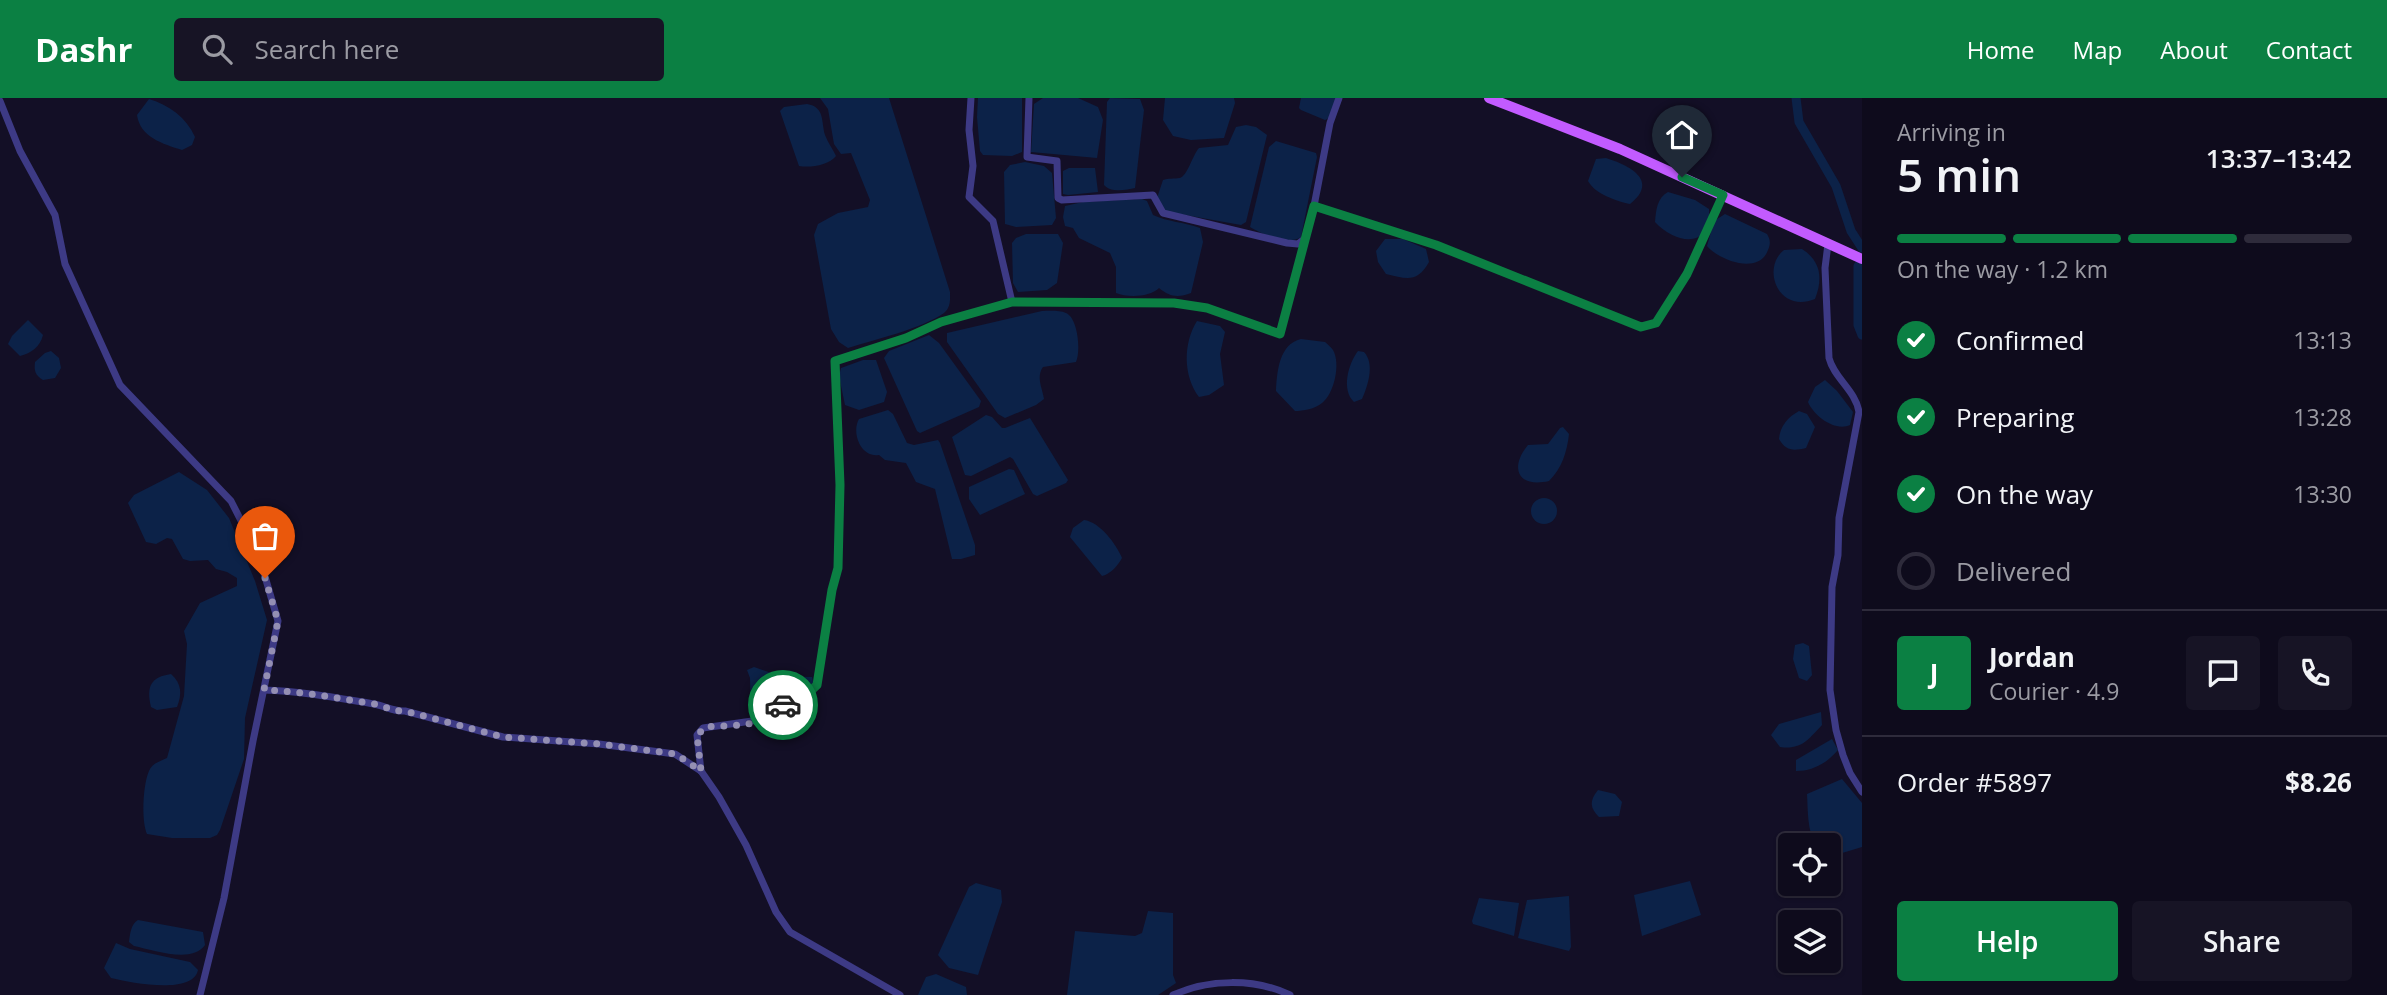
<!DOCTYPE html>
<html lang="en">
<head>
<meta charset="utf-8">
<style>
  body { margin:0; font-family:"Open Sans",sans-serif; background:#171425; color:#f1f3f6; height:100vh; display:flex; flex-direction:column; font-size:26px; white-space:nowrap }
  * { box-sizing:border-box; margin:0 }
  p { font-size:23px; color:#9b9ba3 }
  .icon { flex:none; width:38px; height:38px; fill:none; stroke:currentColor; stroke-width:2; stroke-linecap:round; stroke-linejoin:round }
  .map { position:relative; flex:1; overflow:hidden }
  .details { display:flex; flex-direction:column; background:#0e0b1c; width:525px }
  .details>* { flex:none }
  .fabs { position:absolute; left:1778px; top:735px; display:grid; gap:14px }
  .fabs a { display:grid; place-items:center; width:63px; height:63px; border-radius:7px; background:#0e0b1c; box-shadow:0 2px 5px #0004,0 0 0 2px #2e2b3b; font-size:35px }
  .pin { position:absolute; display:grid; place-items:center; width:60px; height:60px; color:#fff; margin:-72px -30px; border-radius:50% 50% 50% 0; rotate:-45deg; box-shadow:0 0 7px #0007 }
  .pin .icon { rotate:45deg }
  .courier { position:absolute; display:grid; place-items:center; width:70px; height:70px; margin:-35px; border:5px solid #0b8043; border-radius:50%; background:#fff; color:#222; box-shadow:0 2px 9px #0007 }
  .summary em { font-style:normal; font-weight:600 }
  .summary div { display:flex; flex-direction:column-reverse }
  .summary { display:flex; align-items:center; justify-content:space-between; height:119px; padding:0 35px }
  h1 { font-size:46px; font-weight:600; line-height:52px }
  .bar { display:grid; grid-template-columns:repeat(4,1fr); gap:10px 7px; align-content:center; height:84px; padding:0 35px }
  .bar i { height:9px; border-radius:5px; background:#2e2b3b }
  .bar .selected { background:#0b8043 }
  .bar p { grid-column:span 4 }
  .line { display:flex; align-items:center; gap:18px; padding:0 35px; border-top:2px solid #2e2b3b }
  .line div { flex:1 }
  .round { display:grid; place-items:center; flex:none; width:74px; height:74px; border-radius:7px; background:#171425 }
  ol { padding:0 35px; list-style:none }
  li { display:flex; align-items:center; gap:21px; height:77px }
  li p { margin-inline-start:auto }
  li .icon { padding:7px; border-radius:50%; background:#0b8043; color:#fff; stroke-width:4 }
  li:last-child { color:#9b9ba3 }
  li i { width:38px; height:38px; border:4px solid #2e2b3b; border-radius:50% }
  .cta { display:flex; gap:14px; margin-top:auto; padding:14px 35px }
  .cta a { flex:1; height:80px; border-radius:7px; background:#0b8043; color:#fff; font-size:28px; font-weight:600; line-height:80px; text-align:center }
  .cta a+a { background:#171425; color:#f1f3f6 }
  header { display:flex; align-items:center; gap:42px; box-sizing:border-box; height:98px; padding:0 35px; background:#0b8043; color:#fff }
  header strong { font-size:33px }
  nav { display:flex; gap:38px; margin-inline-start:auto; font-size:24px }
  .search { width:490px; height:63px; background:#171425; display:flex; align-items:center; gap:18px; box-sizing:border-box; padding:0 24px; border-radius:7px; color:#9b9ba3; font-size:26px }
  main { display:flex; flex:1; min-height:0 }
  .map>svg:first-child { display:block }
</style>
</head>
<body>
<header>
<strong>Dashr</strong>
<div class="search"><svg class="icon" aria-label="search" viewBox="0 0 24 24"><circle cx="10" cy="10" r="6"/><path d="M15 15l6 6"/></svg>Search here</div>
<nav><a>Home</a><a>Map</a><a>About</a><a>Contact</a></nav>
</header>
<main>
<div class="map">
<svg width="1862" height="897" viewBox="0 0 1862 897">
  <rect width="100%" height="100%" fill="#130f26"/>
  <g fill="#0c2248">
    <path d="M820,0H889L950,194C950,202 951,209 944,215C923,230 874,242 848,250L839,244L831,231L814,137L818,126L838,115L868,109L870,102L851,55L841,56L834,46L828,11Z"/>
    <path d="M978,0H1022V54L1012,58L983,57L980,53L977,19Z"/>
    <path d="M1043,0H1078L1098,9L1103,22L1097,60L1031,54L1034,6Z"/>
    <path d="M1110,0L1140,1L1144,12L1135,90C1126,92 1111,95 1104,87L1107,4Z"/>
    <path d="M1165,0H1234L1235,5L1224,40L1191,42L1173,38L1163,22Z"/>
    <path d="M1301,0H1338L1329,20L1325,22L1301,12L1299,10Z"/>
    <path d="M149,1C169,7 186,19 195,39L192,47L182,52C163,46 140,39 137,17Z"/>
    <path d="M807,6C825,9 821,23 825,37C828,45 833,51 836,58C829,67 811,70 799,68L780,13L784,9Z"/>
    <path d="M1246,27L1256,29L1267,37L1246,124L1241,127L1163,113L1157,100L1163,82C1168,80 1174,81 1180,80C1188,77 1192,58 1199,50L1228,47L1236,29Z"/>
    <path d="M1276,43L1316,55L1317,59L1301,139C1288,148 1262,136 1250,129L1269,49Z"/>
    <path d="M1606,60C1628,67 1660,82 1630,106C1616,103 1595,96 1588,83L1596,61Z"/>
    <path d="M1025,64L1044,68L1052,75L1056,120L1052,127L1016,129L1005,126L1004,74L1010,67Z"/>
    <path d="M1069,70H1095L1098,94L1068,97L1063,96V73Z"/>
    <path d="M1668,94L1695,102L1709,111C1712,152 1675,146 1655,124C1656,112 1657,100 1668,94Z"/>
    <path d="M1142,101L1147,103L1153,117C1168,124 1184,124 1200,130L1203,144L1191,195C1178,200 1170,199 1159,190C1150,199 1128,200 1116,195V169L1110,155L1079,140L1073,130L1065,128L1063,119L1065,108L1083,104Z"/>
    <path d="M1725,116L1767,136C1770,141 1771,145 1768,152C1759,177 1720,163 1707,148L1714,123Z"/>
    <path d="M1026,136H1058L1063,145L1057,185L1047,192L1018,194L1013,185L1012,145L1016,140Z"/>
    <path d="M1385,141H1403L1426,151L1429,164C1417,185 1407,181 1386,176L1378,164L1376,153Z"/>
    <path d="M1802,151C1821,163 1823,181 1815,201C1778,216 1761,170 1784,152Z"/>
    <path d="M1042,213C1049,213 1059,212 1066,215C1078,220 1081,253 1076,264L1043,269C1036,279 1042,289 1044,301L1036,307L1005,320L998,316L947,244V235Z"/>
    <path d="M28,222L43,237C40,249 31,255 20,258L8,246L12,238Z"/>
    <path d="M1197,223L1220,228L1225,234L1220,256L1224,287L1209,297L1199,299C1183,278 1183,245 1197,223Z"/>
    <path d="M929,237L939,245L981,303L979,309L920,335L917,333L884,260L889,253Z"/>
    <path d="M1301,241L1325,244C1328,247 1331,249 1333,252C1341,266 1334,296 1322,305C1315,311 1303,313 1295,313L1276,293C1277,274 1279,246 1301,241Z"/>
    <path d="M51,253L59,260L61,270L55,280L43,282C35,277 34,273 35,264L45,255Z"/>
    <path d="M1358,253L1364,254C1375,266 1368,287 1362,301L1354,304C1341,292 1348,266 1358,253Z"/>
    <path d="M863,262H876L887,294L884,304L859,312L845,307L839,278L841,270Z"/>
    <path d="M1825,282L1837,293L1853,314L1850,327C1835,334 1814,318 1808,304L1815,289Z"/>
    <path d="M888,312L893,316L907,345L914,347L938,342L940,345L975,447V457L961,461H952L935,391L916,384L906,365L885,362L879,357C861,360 851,335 859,321Z"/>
    <path d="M1799,313L1807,316L1815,329L1806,350C1793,353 1786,353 1779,341C1780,328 1788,319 1799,313Z"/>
    <path d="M986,317L992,319L1002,330H1005L1030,320L1068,382L1066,385L1037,398L1033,396L1013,361L1010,359L971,378L965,377L952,339Z"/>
    <path d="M1563,329L1569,336C1567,354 1562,370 1549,383C1518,390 1509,370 1528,347L1548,346L1560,330Z"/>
    <path d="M1009,371L1014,372L1025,396L980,417L969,401V389Z"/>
    <path d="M179,374L207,392L229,420L255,483L267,522L245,620L244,661L220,732L217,737L210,740H172L147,736C141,723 143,686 149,673C152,665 161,663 167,660L184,598L187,546L184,533L200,505L237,488V480L227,474L216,471L208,462L190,463L183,461L172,441L167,440L156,446L146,444L128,405L134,397Z"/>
    <circle cx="1544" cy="413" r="13"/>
    <path d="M1084,422C1100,424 1116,446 1122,460C1118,467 1111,476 1102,478L1070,439L1073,430Z"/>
    <path d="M1803,545L1809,548L1812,577L1807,583L1799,580L1793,561L1795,547Z"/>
    <path d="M754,569L780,578L812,579L814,588C804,598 790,596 778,603C767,609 765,622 751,618L750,580L747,572Z"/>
    <path d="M171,576C182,586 182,596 177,609L157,612L151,609C146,588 151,579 171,576Z"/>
    <path d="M1821,614L1822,627C1808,642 1801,652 1780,649L1771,637L1779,626Z"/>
    <path d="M1832,641L1838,652C1827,665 1813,673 1796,673V662Z"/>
    <path d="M1842,681L1862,705V749L1829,759V747H1816C1807,733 1808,712 1807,696Z"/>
    <path d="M1598,692L1615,696L1622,704L1619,718L1599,719C1590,710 1589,703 1598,692Z"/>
    <path d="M1690,783L1701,817L1642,838L1634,797Z"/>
    <path d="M976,785L1001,792L1002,804L978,877L949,870L938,857L969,789Z"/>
    <path d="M1569,798L1571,849L1569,853L1518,840L1527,802Z"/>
    <path d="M1479,800L1519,805L1514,838L1473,826L1472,823Z"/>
    <path d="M1148,813L1173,815V877L1176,885L1158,897H1067L1075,833L1135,838L1142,835Z"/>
    <path d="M138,822L203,834L205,847C192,866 153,852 134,848L129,844C130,836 131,826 138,822Z"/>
    <path d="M116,845L130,851L190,864L198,872C193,897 132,885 111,880L104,870Z"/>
    <path d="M936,876L966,889L967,897H918L926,879Z"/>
  </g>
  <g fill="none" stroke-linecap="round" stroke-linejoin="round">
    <g stroke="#0c2248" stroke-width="9">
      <path d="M1796,0L1799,24L1836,88L1851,133L1862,150"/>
      <path d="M1858,168V227L1862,237"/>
    </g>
    <g stroke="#3d3a85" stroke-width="7">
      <path d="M971,0L969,32L973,68L969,99L993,123L1012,204L1174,205L1207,210L1280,236L1314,108"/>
      <path d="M1029,0L1027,59L1057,63L1058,100L1062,102L1153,97L1163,115L1287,145L1298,146L1303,142"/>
      <path d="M1339,0L1330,25L1314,108L1436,147L1641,229L1656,225L1687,176L1723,97"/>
      <path d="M0,3L20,53L55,117L65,166L120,287L231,403L259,458L278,523L253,643L224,800L200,897"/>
      <path d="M1828,146L1825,170L1829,260C1834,280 1856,293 1859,314L1839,420L1838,457L1832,489L1830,592L1836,632L1843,657L1850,675L1862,694"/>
      <path d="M264,592C300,593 337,600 374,606C385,608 394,614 405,613L503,639L599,646L675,656L701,673L719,699L746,747L776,814L790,834L900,897"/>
      <path d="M701,673L697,637L703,630L766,621L778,609L802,601L817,587L832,492L838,470L840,387L835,263L906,240L941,224L1012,204"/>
      <path d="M1173,897C1208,881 1255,880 1290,897"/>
    </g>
    <path stroke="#c25bff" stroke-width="10" d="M1489,0L1620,51L1862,161"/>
  </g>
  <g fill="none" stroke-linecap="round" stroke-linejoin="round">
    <path stroke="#948fb3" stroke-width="7" stroke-dasharray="0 12.6" d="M265,480L278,523L264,592C300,593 337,600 374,606C385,608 394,614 405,613L503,639L599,646L676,656L701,673L697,637L706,629C724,627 748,629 765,621C772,617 775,610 783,607"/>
    <path stroke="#0b8043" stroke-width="9" d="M783,607L802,601L817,587L832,492L838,470L840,387L835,263L906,240L941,224L1012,204L1174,205L1207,210L1280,236L1314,108L1436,147L1641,229L1656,225L1687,176L1723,97L1682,79"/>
  </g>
</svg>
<div class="fabs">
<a><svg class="icon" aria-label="locate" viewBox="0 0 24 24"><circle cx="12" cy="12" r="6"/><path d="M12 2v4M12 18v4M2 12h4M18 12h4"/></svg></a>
<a><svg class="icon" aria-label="layers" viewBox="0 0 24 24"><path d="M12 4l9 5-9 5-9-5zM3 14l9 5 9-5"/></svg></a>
</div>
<div class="pin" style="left:265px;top:480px;background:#ea580c"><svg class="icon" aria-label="bag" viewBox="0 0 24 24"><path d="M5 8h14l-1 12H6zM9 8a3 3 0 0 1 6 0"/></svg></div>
<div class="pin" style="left:1682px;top:79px;background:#1f2937"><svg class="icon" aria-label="home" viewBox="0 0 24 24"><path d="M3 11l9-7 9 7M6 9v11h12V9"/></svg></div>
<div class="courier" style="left:783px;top:607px"><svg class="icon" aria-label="car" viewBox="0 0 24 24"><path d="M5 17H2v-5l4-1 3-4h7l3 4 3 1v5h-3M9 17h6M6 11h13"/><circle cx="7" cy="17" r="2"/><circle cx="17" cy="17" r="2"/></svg></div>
</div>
<section class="details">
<div class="summary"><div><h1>5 min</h1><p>Arriving in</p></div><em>13:37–13:42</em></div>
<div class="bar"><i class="selected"></i><i class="selected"></i><i class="selected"></i><i></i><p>On the way · 1.2 km</p></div>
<ol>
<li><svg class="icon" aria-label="check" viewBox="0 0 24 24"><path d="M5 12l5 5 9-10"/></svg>Confirmed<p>13:13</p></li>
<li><svg class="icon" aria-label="check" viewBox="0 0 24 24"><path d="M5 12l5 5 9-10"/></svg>Preparing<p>13:28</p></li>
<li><svg class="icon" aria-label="check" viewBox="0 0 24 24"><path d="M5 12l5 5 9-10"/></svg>On the way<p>13:30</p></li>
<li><i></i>Delivered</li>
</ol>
<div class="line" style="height:126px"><b class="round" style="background:#0b8043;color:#fff">J</b><div><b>Jordan</b><p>Courier · 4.9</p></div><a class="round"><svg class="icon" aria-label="chat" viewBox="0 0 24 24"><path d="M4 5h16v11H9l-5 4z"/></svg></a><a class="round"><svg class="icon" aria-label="phone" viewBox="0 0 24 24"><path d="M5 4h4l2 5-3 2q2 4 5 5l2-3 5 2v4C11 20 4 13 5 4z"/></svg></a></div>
<div class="line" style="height:91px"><div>Order #5897</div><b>$8.26</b></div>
<div class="cta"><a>Help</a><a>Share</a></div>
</section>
</main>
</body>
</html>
